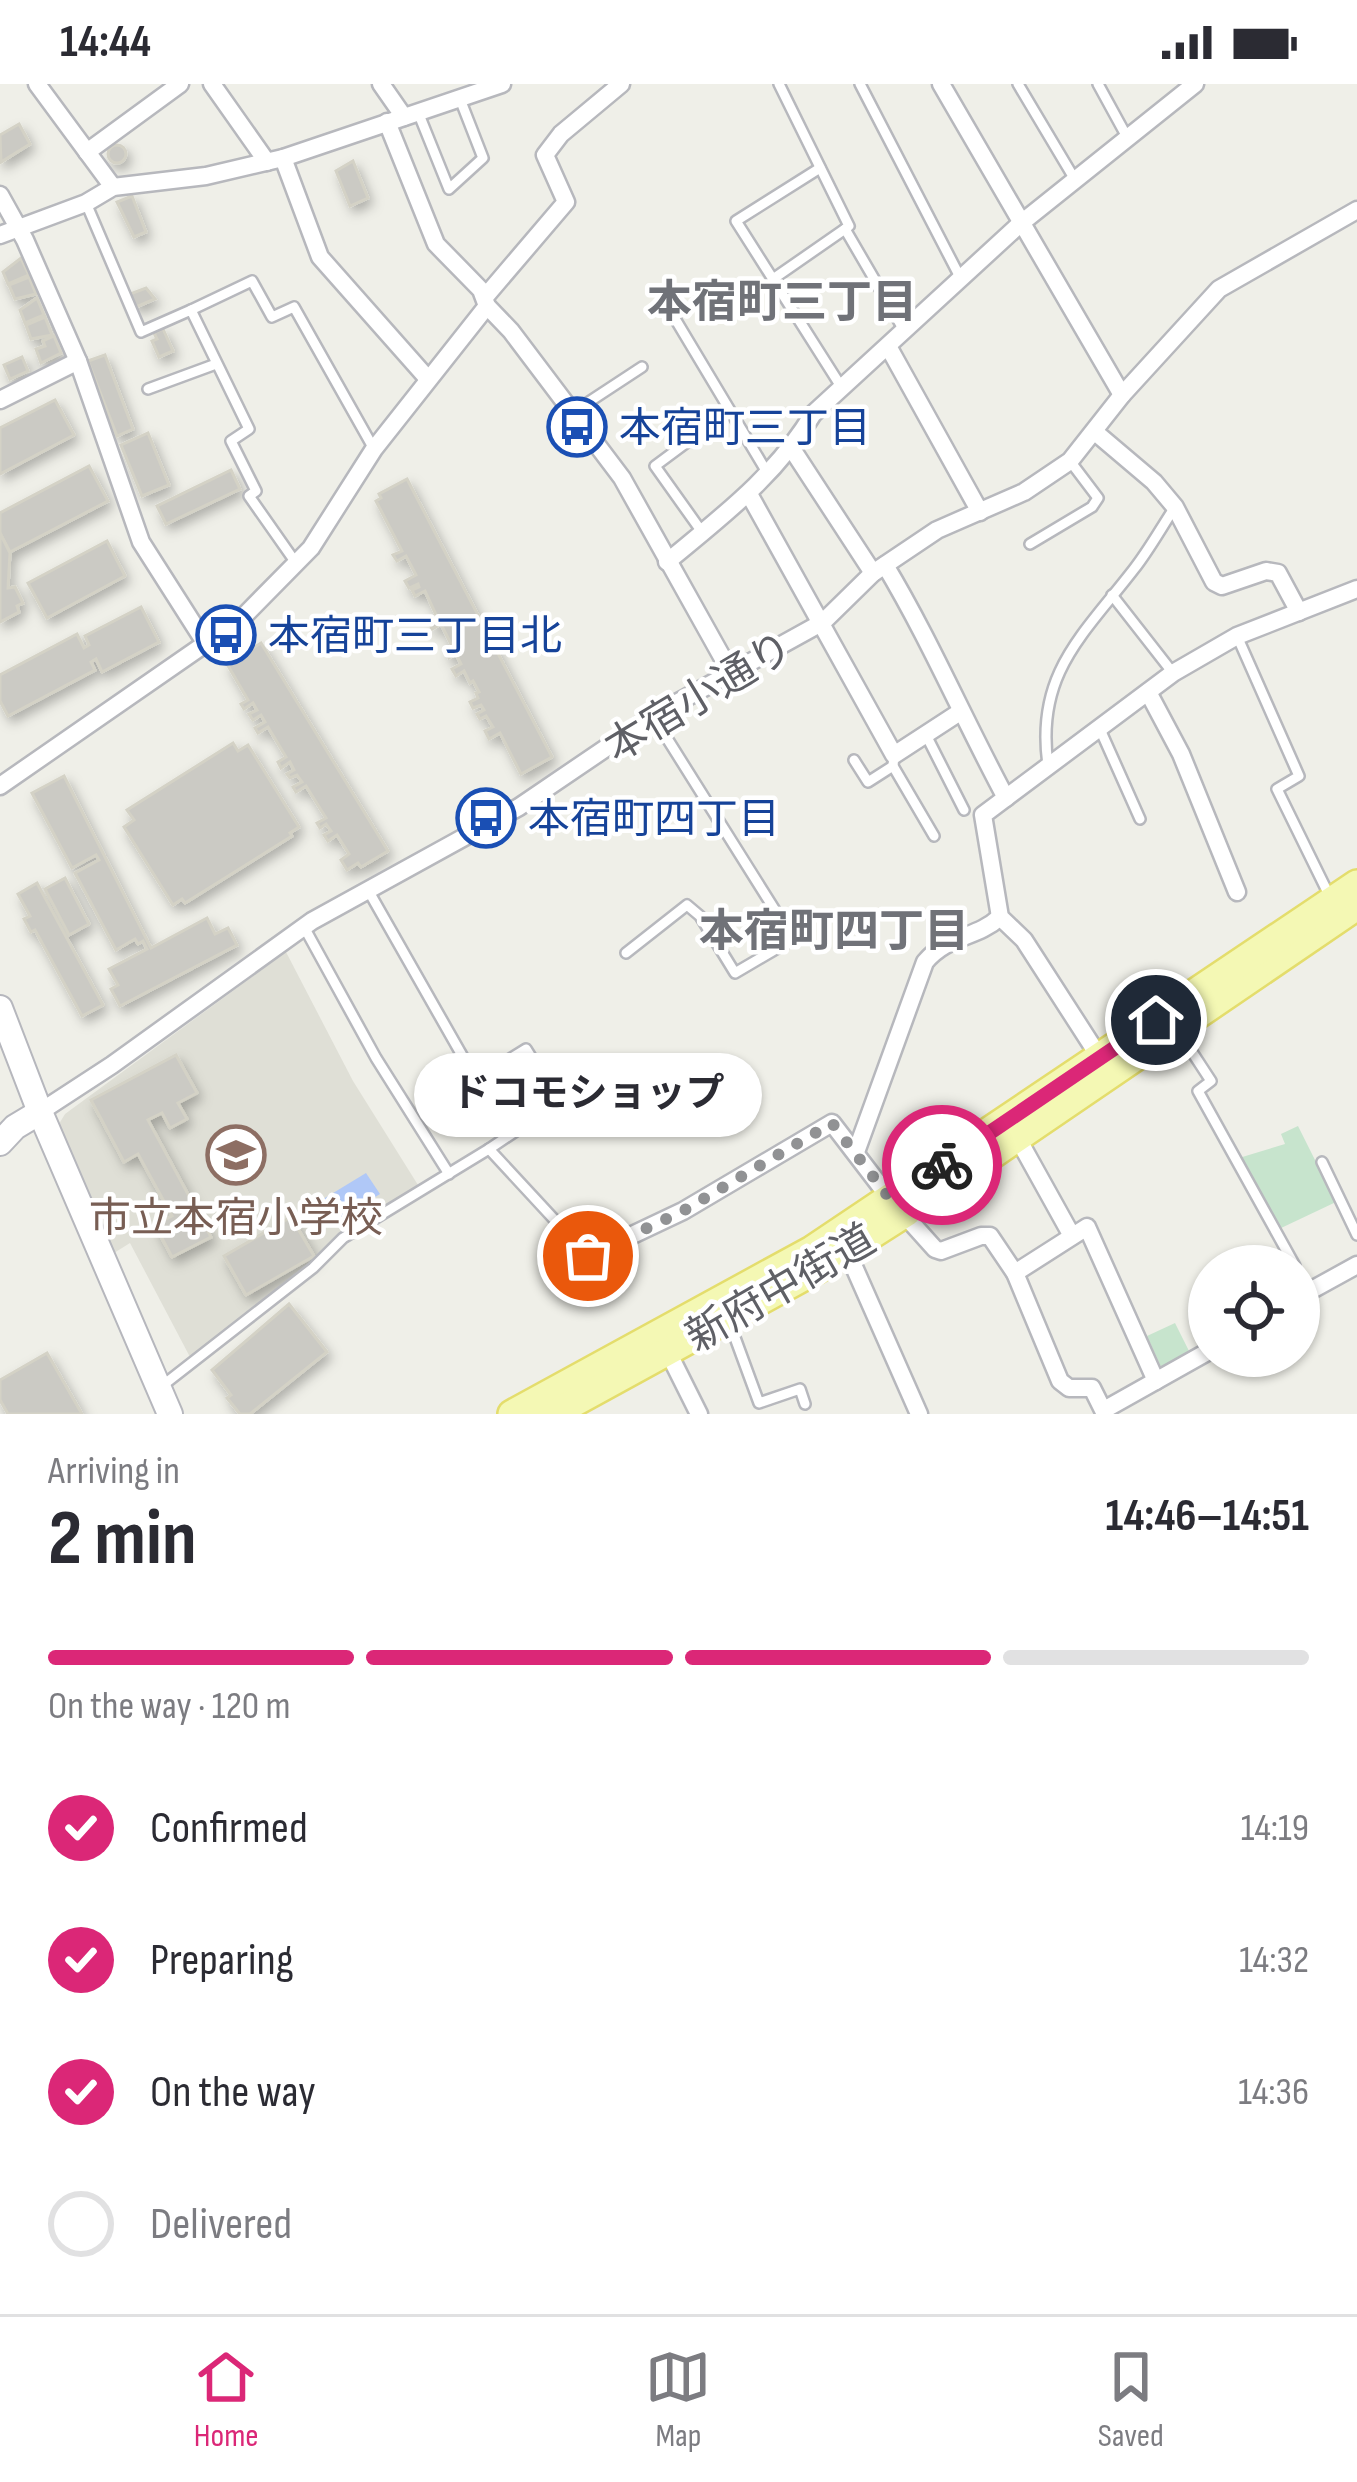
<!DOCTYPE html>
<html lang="en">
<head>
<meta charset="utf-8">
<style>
  body { margin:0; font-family:"Sofia Sans Condensed","Noto Sans JP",sans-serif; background:#f2f2f3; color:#2b2b33; height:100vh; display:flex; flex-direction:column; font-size:45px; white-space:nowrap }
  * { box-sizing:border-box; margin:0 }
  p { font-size:39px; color:#7c7c81 }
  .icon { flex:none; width:66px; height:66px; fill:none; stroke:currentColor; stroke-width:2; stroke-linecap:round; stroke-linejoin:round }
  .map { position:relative; height:1330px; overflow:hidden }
  .sheet { display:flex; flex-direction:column; background:#fff; flex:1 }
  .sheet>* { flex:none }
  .buttons { position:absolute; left:1188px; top:1161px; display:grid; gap:24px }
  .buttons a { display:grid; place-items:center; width:132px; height:132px; border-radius:50%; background:#fff; box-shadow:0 3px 9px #0004; font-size:60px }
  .pin { position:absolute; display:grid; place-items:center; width:102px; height:102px; color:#fff; margin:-51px; border:6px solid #fff; border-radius:50%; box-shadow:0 3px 12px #0007 }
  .courier { position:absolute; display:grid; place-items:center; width:120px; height:120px; margin:-60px; border:9px solid #db2777; border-radius:50%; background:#fff; color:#222; box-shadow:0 3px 15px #0007 }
  .bubble { position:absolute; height:84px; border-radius:42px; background:#fff; box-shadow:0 3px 9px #0004; font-size:39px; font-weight:700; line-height:84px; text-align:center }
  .head em { font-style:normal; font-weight:700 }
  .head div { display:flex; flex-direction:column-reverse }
  .head { display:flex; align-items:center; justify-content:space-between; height:204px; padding:0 48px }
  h1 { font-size:78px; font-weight:700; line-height:90px }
  .bar { display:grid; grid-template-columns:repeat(4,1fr); gap:18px 12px; align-content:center; height:144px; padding:0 48px }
  .bar i { height:15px; border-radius:9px; background:#e1e1e2 }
  .bar .selected { background:#db2777 }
  .bar p { grid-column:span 4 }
  ol { padding:0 48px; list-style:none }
  li { display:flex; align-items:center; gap:36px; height:132px }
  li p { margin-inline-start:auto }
  li .icon { padding:12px; border-radius:50%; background:#db2777; color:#fff; stroke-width:4 }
  li:last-child { color:#7c7c81 }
  li i { width:66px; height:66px; border:6px solid #e1e1e2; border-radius:50% }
  .status { display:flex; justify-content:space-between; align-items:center; height:84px; padding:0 60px; background:#fff; direction:ltr }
  .status svg { height:33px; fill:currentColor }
  .dock { display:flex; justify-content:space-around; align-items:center; height:168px; border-top:3px solid #e1e1e2; background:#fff; font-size:33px; color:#7c7c81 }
  .dock a { display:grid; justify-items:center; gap:6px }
  .dock .selected { color:#db2777 }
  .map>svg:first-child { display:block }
</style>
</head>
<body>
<div class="status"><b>14:44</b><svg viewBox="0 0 49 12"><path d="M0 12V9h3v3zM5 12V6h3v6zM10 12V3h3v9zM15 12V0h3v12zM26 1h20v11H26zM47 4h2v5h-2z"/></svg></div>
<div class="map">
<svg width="1357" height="1330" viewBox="0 0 1357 1330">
  <defs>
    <filter id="shadow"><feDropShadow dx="4" dy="6" stdDeviation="6" flood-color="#0004"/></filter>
  </defs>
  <rect width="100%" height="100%" fill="#efefe8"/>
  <path fill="#dfdfd6" d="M286,868L353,997L418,1101L342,1147L295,1193L190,1273L130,1159L114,1169L59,1040L65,1030Z"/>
  <g fill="#c7e4cd">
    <path d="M1298,1042L1336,1118L1279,1145L1239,1074L1285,1060L1281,1050Z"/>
    <path d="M1175,1239L1189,1267L1161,1283L1147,1252Z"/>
  </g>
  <path fill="#b0c8f7" d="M366,1089L380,1110L334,1139L320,1117Z"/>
  <g fill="#cbcac4" stroke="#d4d2c6" stroke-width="3" filter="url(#shadow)">
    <path d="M19,40L30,60L1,78L0,51Z"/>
    <circle cx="117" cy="70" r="9"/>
    <path d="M353,77L368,114L350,122L336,87Z"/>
    <path d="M132,112L146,148L134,153L117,118Z"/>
    <path d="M21,174L29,191L8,200L3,188Z"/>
    <path d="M29,193L36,210L15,215L9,201Z"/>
    <path d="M146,204L155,215L136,223L130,210Z"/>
    <path d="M37,214L44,231L25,239L20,226Z"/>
    <path d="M45,233L52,251L31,255L26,241Z"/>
    <path d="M163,245L173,267L159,273L152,257L157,255L154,249Z"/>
    <path d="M54,252L61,269L41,279L36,265L45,262L43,257Z"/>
    <path d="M105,271L133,345L117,352L88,277Z"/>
    <path d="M22,273L28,287L10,295L4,281Z"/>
    <path d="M55,316L74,351L0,390V344Z"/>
    <path d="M148,349L169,401L142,412L121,361Z"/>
    <path d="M89,382L108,417L10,468L0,449V429Z"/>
    <path d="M231,386L240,405L166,440L157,422Z"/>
    <path d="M407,395L552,673L521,690L500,649L489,655L485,647L493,643L486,632L480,635L477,630L484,626L481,621L473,624L470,618L478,614L476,609L479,608L473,597L470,599L464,587L456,592L452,585L461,580L456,570L449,574L445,566L452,562L441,540L432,545L430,540L438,535L425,507L415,512L412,506L419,503L418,500L409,504L405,497L416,491L406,472L397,477L393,471L402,467L376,417L381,414L379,410Z"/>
    <path d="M0,449L10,469L8,504L15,503L23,519L17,522L19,528L0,538Z"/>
    <path d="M107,457L125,492L47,534L28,499Z"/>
    <path d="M141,523L159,558L102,588L96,575L91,578L95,586L8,632L0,617V591L77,550L84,564L89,561L85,552Z"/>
    <path d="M261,559L388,767L361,783L358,779L347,786L341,776L349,770L337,751L328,757L324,751L331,747L326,740L320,744L317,739L326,734L306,702L296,708L293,703L302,698L297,691L290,694L287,690L294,686L290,678L281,684L278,678L286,673L268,643L258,649L255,644L265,638L261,631L253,636L249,630L257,626L253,619L244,625L241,620L248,616L227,580Z"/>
    <path d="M233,659L238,667L248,661L299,743L290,749L292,752L185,819L182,815L173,821L124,743L134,736L127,726Z"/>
    <path d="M64,692L151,864L207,834L215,850L228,844L237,861L120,922L111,905L118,901L109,885L147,865L143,857L138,860L135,855L116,866L75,789L99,776L96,771L72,784L32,709Z"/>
    <path d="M65,794L89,840L69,851L45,805Z"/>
    <path d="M37,799L103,921L82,932L35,846L31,848L24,835L30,832L18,810Z"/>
    <path d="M176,971L197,1009L178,1019L187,1035L170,1044L162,1029L148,1036L211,1153L172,1173L155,1141L172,1132L138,1070L124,1078L91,1016Z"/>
    <path d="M291,1133L314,1172L246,1211L224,1172Z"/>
    <path d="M289,1220L327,1268L250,1330H240L227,1314L231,1311L212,1286Z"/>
    <path d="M47,1269L82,1330H8L0,1316V1296Z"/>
  </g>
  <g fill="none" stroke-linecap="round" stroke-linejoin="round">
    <defs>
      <g id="lane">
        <path d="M779,0L849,142L845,145L905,248"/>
        <path d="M860,0L961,195"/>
        <path d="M1018,0L1074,94"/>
        <path d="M1098,0L1127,53"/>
        <path d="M418,28L449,105L483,74L460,15"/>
        <path d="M820,84L736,137L842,304"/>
        <path d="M86,119L141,248L191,226L249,345L231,357L256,407L249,412L296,479"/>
        <path d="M773,195L845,145"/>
        <path d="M668,223L768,390"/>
        <path d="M191,226L252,197L272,233L294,223L374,365"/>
        <path d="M148,305L216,280"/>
        <path d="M572,329L642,283"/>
        <path d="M702,448L655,382L729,327"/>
        <path d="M1030,460L1092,423L1098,414L1070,377"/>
        <path d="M1112,511L1173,589"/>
        <path d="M1237,552L1299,692L1277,705L1330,813"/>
        <path d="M1099,643L1140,735"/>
        <path d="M926,651L964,726"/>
        <path d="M894,671L893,682L934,752"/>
        <path d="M854,676L868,698L893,682"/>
        <path d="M1048,681C1035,590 1083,551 1134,485C1149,466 1161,444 1175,423"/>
        <path d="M304,843L376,974L449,1090"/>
        <path d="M626,869L687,821L700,832L735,889L793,855L653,632"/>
        <path d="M1179,948L1211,997L1198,1007L1295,1182"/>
        <path d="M489,1065L588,1172"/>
        <path d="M1322,1078L1357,1151"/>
        <path d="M730,1240L759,1319L800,1305L805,1320"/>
        <path d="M162,1302L313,1184L343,1154L489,1065L559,1018L526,965L476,996L368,806"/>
      </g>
      <g id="street">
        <path d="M37,0L113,103"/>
        <path d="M212,0L267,78"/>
        <path d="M381,0L404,33"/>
        <path d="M941,0L1122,311"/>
        <path d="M387,38L436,160L481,206L487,222L511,247L622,394L731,589"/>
        <path d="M87,68L180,0"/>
        <path d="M283,74L320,173L428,295"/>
        <path d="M0,111L25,156L78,277L141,458L206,560"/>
        <path d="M0,151L86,119L113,103L206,92L283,74L502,0"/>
        <path d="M485,213L566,118L545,71L561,50L621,0"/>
        <path d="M889,264L980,428"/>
        <path d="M0,316L78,277"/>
        <path d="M1095,348L1154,398L1175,423L1214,498L1222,502L1266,487L1278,489L1299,528"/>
        <path d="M792,365L873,489"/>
        <path d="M749,410L894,671L960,628"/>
        <path d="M667,478C721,433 776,392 813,330L1020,140L1195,0"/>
        <path d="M885,481C930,556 964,636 1006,714"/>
        <path d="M1148,608L1181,670L1237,808"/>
        <path d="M0,702L241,535L311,464L374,365L487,222"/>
        <path d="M1100,974L1024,856L1000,833L983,731L1173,589L1237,552L1357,505"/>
        <path d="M40,1028L112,981L312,837L519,723L653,632L823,538L873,489L937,446L1024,408L1070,377L1122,311L1219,205L1357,126"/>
        <path d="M1017,1053L1072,1152"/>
        <path d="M856,1068L925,878C949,850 976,855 1000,833"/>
        <path d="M847,1167L919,1330"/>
        <path d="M588,1172L683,1127L832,1039L891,1116L935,1165L941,1167L981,1152H990L1015,1189L1060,1297L1069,1304H1092L1105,1330"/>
        <path d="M1015,1189L1087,1143L1156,1297"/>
        <path d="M1299,1213L1357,1181"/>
        <path d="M668,1268L699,1330"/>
        <path d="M1104,1326L1209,1267"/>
      </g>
      <g id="secondary">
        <path d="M0,924L40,1028L170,1330"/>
        <path d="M0,1059L15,1043L40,1028"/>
      </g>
      <g id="primary">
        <path d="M993,1070L1357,822"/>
        <path d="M512,1330L812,1166L1357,800"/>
        <path d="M553,1330L816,1186L907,1128"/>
      </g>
    </defs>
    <use href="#lane" stroke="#b7b8bd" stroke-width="14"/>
    <use href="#street" stroke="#b7b8bd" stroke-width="21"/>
    <use href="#secondary" stroke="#b6b7bd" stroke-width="28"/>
    <use href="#primary" stroke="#e4dd6c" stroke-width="32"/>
    <use href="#lane" stroke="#fff" stroke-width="9"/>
    <use href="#street" stroke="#fff" stroke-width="16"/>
    <use href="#secondary" stroke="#fff" stroke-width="24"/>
    <use href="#primary" stroke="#f4f8b4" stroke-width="27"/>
  </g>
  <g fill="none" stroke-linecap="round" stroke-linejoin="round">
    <path stroke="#919294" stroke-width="12" stroke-dasharray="0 21.6" d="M588,1172L683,1127L832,1039L891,1116L942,1081"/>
    <path stroke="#db2777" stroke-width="15" d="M942,1081L1156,936"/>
  </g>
  <defs>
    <symbol id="bus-ring" viewBox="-11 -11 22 22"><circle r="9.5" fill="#fff" stroke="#1a4fb4" stroke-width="1.5"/><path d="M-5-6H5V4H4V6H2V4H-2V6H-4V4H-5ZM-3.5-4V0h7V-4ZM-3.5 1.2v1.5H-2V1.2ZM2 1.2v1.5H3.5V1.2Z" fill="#1a4fb4"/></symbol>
    <symbol id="school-ring" viewBox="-11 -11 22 22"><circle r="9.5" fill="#fff" stroke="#8d6e63" stroke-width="1.5"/><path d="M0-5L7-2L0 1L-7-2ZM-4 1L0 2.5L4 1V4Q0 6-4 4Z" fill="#8d6e63"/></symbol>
  </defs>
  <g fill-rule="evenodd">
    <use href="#bus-ring" x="544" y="310" width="66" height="66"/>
    <use href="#bus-ring" x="193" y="518" width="66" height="66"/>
    <use href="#bus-ring" x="453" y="701" width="66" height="66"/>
    <use href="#school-ring" x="203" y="1038" width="66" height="66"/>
  </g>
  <g text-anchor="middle" stroke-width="9" stroke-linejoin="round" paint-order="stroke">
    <g font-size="42" fill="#164399" stroke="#fff" text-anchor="start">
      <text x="619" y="358">本宿町三丁目</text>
      <text x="268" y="566">本宿町三丁目北</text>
      <text x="528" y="749">本宿町四丁目</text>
    </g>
    <g font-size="42" fill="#5f6066" stroke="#fff">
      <text transform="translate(698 612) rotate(-31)" y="15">本宿小通り</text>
      <text transform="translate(780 1203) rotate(-30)" y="15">新府中街道</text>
    </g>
    <g font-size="42" fill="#785e54" stroke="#fff">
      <text x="236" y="1148">市立本宿小学校</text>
    </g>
    <g font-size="45" font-weight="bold" fill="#707278" stroke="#fff">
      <text x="782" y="233">本宿町三丁目</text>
      <text x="834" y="862">本宿町四丁目</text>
    </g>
  </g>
</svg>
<div class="buttons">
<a><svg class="icon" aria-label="locate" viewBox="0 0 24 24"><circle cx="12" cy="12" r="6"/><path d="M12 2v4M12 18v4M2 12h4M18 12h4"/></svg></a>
</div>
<div class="pin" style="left:588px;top:1172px;background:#ea580c"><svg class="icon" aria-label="bag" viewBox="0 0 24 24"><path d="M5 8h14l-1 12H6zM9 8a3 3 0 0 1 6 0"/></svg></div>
<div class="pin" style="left:1156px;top:936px;background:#1f2937"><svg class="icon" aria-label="home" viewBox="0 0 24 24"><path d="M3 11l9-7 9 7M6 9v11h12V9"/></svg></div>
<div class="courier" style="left:942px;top:1081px"><svg class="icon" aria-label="bike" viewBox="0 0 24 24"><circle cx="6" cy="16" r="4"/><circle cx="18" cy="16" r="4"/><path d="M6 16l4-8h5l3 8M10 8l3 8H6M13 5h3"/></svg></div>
<div class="bubble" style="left:414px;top:969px;width:348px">ドコモショップ</div>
</div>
<section class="sheet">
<div class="head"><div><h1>2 min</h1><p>Arriving in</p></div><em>14:46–14:51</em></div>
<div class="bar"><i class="selected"></i><i class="selected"></i><i class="selected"></i><i></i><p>On the way · 120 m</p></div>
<ol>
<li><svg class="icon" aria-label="check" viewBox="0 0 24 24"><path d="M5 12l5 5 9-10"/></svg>Confirmed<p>14:19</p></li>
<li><svg class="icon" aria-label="check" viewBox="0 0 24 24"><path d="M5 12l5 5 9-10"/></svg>Preparing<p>14:32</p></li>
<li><svg class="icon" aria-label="check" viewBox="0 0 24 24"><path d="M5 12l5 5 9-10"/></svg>On the way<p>14:36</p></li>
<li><i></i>Delivered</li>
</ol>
</section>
<nav class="dock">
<a class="selected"><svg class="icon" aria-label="home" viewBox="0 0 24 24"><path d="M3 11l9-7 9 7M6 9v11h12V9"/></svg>Home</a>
<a><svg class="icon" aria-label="map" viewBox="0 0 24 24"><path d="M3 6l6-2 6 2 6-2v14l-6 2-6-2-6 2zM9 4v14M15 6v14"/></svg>Map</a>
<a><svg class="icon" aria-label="saved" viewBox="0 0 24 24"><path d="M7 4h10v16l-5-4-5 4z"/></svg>Saved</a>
</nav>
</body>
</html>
